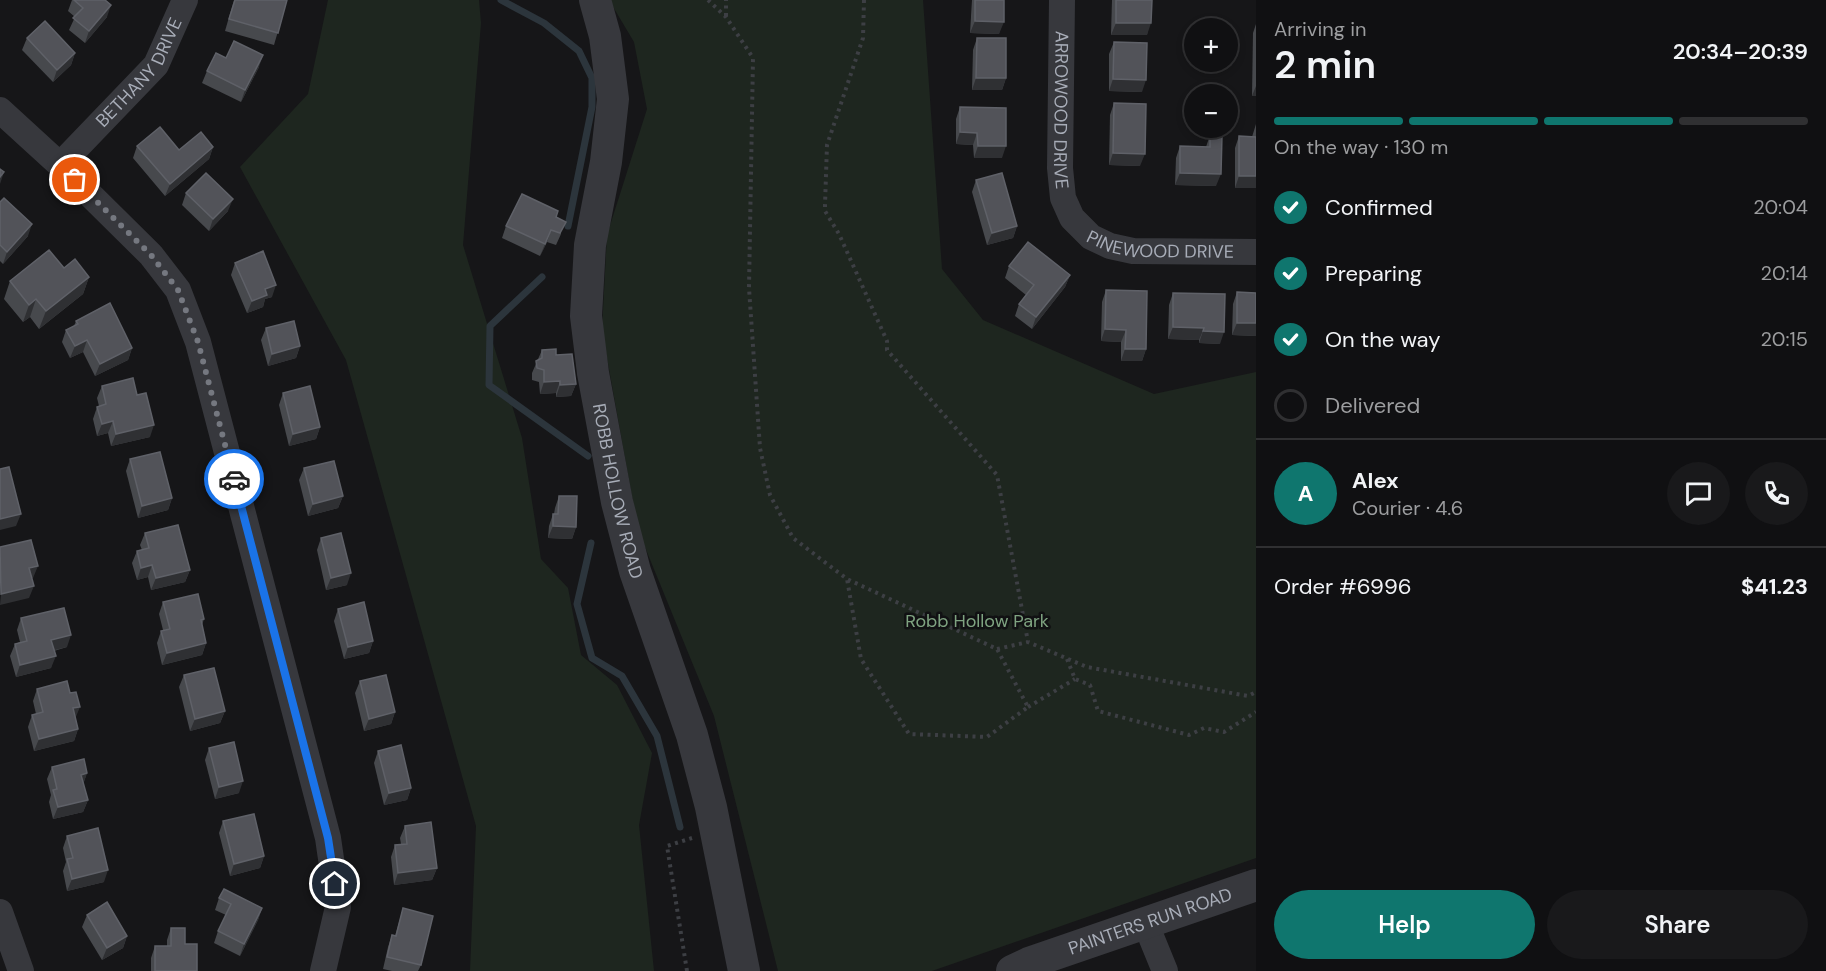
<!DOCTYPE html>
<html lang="en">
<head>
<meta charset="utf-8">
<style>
  body { margin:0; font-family:"DM Sans",sans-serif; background:#19191b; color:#f1f3f6; height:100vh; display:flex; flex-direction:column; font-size:22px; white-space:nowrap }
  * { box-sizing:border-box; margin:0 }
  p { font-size:20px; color:#9c9d9f }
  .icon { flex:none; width:33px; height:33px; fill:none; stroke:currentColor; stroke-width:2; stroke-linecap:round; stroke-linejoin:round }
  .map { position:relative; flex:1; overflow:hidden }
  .panel { display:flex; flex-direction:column; background:#101012; width:570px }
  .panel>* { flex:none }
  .fabs { position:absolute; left:1184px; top:18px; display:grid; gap:12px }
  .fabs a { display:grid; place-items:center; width:54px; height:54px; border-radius:50%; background:#101012; box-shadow:0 3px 9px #0003,0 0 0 2px #303032; font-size:30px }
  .pin { position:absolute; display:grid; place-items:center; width:51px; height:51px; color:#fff; margin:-26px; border:3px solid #fff; border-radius:50%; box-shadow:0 2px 6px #0007 }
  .courier { position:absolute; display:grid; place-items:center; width:60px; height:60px; margin:-30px; border:4px solid #1a73e8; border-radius:50%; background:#fff; color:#222; box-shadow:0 2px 8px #0007 }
  .overview em { font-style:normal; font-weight:600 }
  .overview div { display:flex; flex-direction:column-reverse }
  .overview { display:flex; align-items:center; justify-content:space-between; height:102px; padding:0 18px }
  h1 { font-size:39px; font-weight:600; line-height:45px }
  .bar { display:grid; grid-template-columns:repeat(4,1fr); gap:9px 6px; align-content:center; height:72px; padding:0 18px }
  .bar i { height:8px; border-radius:4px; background:#303032 }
  .bar .selected { background:#0f766e }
  .bar p { grid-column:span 4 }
  .line { display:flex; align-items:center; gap:15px; padding:0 18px; border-top:2px solid #303032 }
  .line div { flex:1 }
  .round { display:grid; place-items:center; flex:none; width:63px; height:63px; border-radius:32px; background:#19191b }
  ol { padding:0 18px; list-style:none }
  li { display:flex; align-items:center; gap:18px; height:66px }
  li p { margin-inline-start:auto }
  li .icon { padding:6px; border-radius:50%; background:#0f766e; color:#fff; stroke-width:4 }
  li:last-child { color:#9c9d9f }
  li i { width:33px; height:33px; border:3px solid #303032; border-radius:50% }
  .button { display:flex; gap:12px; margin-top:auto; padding:12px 18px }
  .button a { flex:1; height:69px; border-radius:36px; background:#0f766e; color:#fff; font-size:24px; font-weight:600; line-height:69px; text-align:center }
  .button a+a { background:#19191b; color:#f1f3f6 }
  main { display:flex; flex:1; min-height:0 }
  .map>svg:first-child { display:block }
</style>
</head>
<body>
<main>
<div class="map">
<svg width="1256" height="971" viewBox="0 0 1256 971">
  <rect width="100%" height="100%" fill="#161618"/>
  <g fill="#1e261f">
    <path d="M328,0H479L481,23L463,245L522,438L541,559L568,588L581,655L617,685L652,753L639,825L654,971H470L476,826L346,360L240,167L308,94Z"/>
    <path d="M609,0H923L942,269L983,320L1154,394L1256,372V858L932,971H778L714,716L638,530L602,330L607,235L647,109L634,42Z"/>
  </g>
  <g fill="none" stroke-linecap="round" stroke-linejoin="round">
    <g stroke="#2c353c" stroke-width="7">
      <path d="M501,0L544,23L579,51L592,78V107L568,226"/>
      <path d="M542,277L490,326L489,385L588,456"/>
      <path d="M591,543L577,604L592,658L622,676L657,736L680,827"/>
    </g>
    <g stroke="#3d3f44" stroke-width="4" stroke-dasharray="3 4.5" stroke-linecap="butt">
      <path d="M708,0L726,17L753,58L749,288L760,448L770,495L793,538L847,579L997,649L1028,707L987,737L909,734L861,659L847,579"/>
      <path d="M864,0L863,38L827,145L825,205V211L839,234L887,341V350L997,475L1028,642L1087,667L1248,696L1256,692"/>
      <path d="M726,16V0"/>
      <path d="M997,649L1028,642"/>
      <path d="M1067,659L1075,679L1090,685L1098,711L1189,735L1204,728L1224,732L1256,712"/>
      <path d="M1028,707L1075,679"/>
      <path d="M687,971L667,846L692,838"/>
    </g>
    <g stroke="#37383d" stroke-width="26">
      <path id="s1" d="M1062,0L1060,168L1063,198L1072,218L1091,237L1110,246L1133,251L1256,252"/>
      <path d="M0,110L60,165L151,255L178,290L198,342L328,838L338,907L323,971"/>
      <path id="s2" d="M60,165L156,65L185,0"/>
      <path d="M0,912L21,971"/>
      <path d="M1145,922L1165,971"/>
    </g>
    <g stroke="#37383d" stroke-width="32">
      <path id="s3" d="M595,0L605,36L613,99L606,162L590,245L586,316L593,373L617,502L635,571L692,735L711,807L744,971"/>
      <path id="s4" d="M1012,971L1029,963L1256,885"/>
    </g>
  </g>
  <g fill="#47494d">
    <path d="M72,0H105L107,17L85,43L69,30L75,17L68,11Z"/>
    <path d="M234,0H287L274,45L225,31Z"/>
    <path d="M972,0H1004L999,34L970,33Z"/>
    <path d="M1112,0H1152L1147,35H1111Z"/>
    <path d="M1256,24V96H1252L1253,33Z"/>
    <path d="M27,38L75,53L71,65L53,82L22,50Z"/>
    <path d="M977,38L1006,78L1002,90H972L973,50Z"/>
    <path d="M1114,42L1142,92L1109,91V54Z"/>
    <path d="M259,67L241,102L202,83L207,71Z"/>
    <path d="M1114,103L1140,166L1109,165L1110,115Z"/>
    <path d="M960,107L1002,158H974L973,145L956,144V119Z"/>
    <path d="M1256,124V188H1235V148L1239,136L1252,137Z"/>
    <path d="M1210,135L1216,186L1175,185L1176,158L1180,146L1206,147Z"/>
    <path d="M137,146L179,150L213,147L209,159L165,196L133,158Z"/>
    <path d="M976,180L1017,226L1013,238L987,245L972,192Z"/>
    <path d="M186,193L228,211L209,231L182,205Z"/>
    <path d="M0,202L28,236L3,264L0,261Z"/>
    <path d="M556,217L561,234L556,245L547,242L540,256L502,238L506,226Z"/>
    <path d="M235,263L272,297L265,299L263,307L247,313L231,275Z"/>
    <path d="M1009,266L1070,275L1065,287L1032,329L1015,316L1019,304L1026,295L1005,278Z"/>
    <path d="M64,268L89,277L83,294L39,329L30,317L23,322L4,299L10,281Z"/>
    <path d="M1106,290L1146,349L1142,361H1121V342L1101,341L1102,302Z"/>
    <path d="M1237,292L1256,293V336L1232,335L1233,304Z"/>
    <path d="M1173,293L1220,344L1199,343V340L1168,339L1169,305Z"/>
    <path d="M76,321L132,348L128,360L95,376L83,352L70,358L62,342L66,330L74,326Z"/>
    <path d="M266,328L300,346L296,358L268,366L261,340Z"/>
    <path d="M542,350L556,355L576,384L571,396L556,397V393L540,394L539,382L532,380V373Z"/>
    <path d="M102,386L137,395L150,437L111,446L108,433L97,436L93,419L97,407L99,406L97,398Z"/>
    <path d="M283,393L320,427L316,439L289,446L279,405Z"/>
    <path d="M130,459L172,498L168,510L138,518L126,471Z"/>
    <path d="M304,468L343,496L338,508L308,516L299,480Z"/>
    <path d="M559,496L576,527L572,539L548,538L549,526L553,514H554L555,508Z"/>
    <path d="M145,533L190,570L185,582L151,590L148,577L137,580L132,563L137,551L142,550L140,545Z"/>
    <path d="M321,538L347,585L326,590L317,550Z"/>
    <path d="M163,602L204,619L202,625L206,643L202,655L162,665L157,643L161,631L163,630L159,614Z"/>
    <path d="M338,609L373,641L369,653L344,659L334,621Z"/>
    <path d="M21,618L67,647L54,651L51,668L16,677L10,656L15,644L20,642L17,630Z"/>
    <path d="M184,675L225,711L220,723L190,731L179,687Z"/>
    <path d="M360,681L395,712L391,724L364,731L355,693Z"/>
    <path d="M37,689L70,693L78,729L74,741L34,751L28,727L32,715L36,714L33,701Z"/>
    <path d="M209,748L239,793L215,799L205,760Z"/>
    <path d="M378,751L411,788L407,800L384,805L374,763Z"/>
    <path d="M52,767L87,773L83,784L88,800L83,812L53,819L49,802L51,795L47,779Z"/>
    <path d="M223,821L264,856L260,868L230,876L219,833Z"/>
    <path d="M405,826L437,868L432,880L394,885L391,857L395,845L401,844L400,838Z"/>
    <path d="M67,836L104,882L67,891L63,871L66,862L63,848Z"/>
    <path d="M219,898L262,908L258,920L240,956L214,943L218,931L226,915L215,910Z"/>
    <path d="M403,908L421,965L418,971H392L383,969L388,947L392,935L395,936Z"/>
    <path d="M87,915L127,936L123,948L102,960L82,927Z"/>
    <path d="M171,928L185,944L197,971H151V958L155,946H167V940Z"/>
  </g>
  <g fill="#2f3033">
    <path d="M111,5L107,17L85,43L89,31Z"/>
    <path d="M975,21L1004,22L999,34L970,33Z"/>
    <path d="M1116,23H1151L1147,35H1111Z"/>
    <path d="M75,53L71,65L53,82L57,70Z"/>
    <path d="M263,55L259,67L241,102L245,90Z"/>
    <path d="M976,78H1006L1002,90H972Z"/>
    <path d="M1113,79L1146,80L1142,92L1109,91Z"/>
    <path d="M1256,86V96H1252Z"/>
    <path d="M960,132L977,133L973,145L956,144Z"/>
    <path d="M978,146H1006L1002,158H974Z"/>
    <path d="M213,147L209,159L165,196L170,184Z"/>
    <path d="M1113,153L1145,154L1140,166L1109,165Z"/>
    <path d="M4,172L0,184V177Z"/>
    <path d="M1180,173L1221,174L1216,186L1175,185Z"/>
    <path d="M1239,176H1256V188H1235Z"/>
    <path d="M233,199L228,211L209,231L213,219Z"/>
    <path d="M32,224L28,236L3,264L7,252Z"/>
    <path d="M1017,226L1013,238L987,245L992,233Z"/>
    <path d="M551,230L547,242L540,256L545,244Z"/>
    <path d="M1070,275L1065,287L1032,329L1036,317Z"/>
    <path d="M89,277L83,294L39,329L46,311Z"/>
    <path d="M276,285L272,297L265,299L263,307L247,313L252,301L265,289Z"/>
    <path d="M36,299L30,317L23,322L29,305Z"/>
    <path d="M1237,323H1256V336L1232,335Z"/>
    <path d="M1173,327L1204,328L1199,340L1168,339Z"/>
    <path d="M1105,329L1126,330L1121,342L1101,341Z"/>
    <path d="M1203,331L1224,332L1220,344L1199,343Z"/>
    <path d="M87,340L83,352L70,358L75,346Z"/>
    <path d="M300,346L296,358L268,366L272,354Z"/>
    <path d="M132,348L128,360L95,376L100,364Z"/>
    <path d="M1125,349H1146L1142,361H1121Z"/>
    <path d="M560,381L556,393L540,394L544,382Z"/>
    <path d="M576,384L571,396L556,397L560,385Z"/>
    <path d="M113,421L108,433L97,436L102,424Z"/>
    <path d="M154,425L150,437L111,446L116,434Z"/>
    <path d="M320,427L316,439L289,446L293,434Z"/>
    <path d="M343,496L338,508L308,516L313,504Z"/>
    <path d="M172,498L168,510L138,518L142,506Z"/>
    <path d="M21,514L16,526L0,530V519Z"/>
    <path d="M553,526L576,527L572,539L548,538Z"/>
    <path d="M152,565L148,577L137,580L141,568Z"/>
    <path d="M38,566L33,578L25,580L29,568Z"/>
    <path d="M190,570L185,582L151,590L156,578Z"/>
    <path d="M351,573L347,585L326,590L331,578Z"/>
    <path d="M34,586L29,598L0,605L1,594Z"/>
    <path d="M71,635L67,647L47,652L51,640Z"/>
    <path d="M373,641L369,653L344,659L348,647Z"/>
    <path d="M206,643L202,655L162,665L167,653Z"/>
    <path d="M56,656L51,668L16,677L20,665Z"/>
    <path d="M80,707L75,719L73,708Z"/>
    <path d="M225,711L220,723L190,731L195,719Z"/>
    <path d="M395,712L391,724L364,731L369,719Z"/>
    <path d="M78,729L74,741L34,751L39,739Z"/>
    <path d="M87,773L83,785L81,775Z"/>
    <path d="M243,781L239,793L215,799L219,787Z"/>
    <path d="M411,788L407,800L384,805L389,793Z"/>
    <path d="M88,800L83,812L53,819L58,807Z"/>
    <path d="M264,856L260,868L230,876L234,864Z"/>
    <path d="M437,868L432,880L394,885L398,873Z"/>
    <path d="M108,870L104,882L67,891L72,879Z"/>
    <path d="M262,908L258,920L240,956L244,944Z"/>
    <path d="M127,936L123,948L102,960L107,948Z"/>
  </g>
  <g fill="#525359" stroke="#5f6168" stroke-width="1.5">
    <path d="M74,0H105L111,5L89,31L73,18L83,8Z"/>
    <path d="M235,0H287L278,33L229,19Z"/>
    <path d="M975,0H1004V22L975,21Z"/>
    <path d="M1116,0H1152L1151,23H1116Z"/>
    <path d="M45,21L75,53L57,70L27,38Z"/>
    <path d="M977,38H1006V78H976Z"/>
    <path d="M234,41L263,55L245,90L207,71L216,53L226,58Z"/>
    <path d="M1114,42L1147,43L1146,80L1113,79Z"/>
    <path d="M1114,103L1146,104L1145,154L1113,153Z"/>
    <path d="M960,107L1006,108V146H978L977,133L960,132Z"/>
    <path d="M160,127L179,150L201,132L213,147L170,184L137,146Z"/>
    <path d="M1210,135H1222L1221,174L1180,173V146L1210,147Z"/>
    <path d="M1239,136L1256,137V176H1239Z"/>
    <path d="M0,169L4,172L0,177Z"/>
    <path d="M206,173L233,199L213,219L186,193Z"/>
    <path d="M1002,173L1017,226L992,233L976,180Z"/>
    <path d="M522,194L558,211L556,217L566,222L560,233L551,230L545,244L506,226Z"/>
    <path d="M4,198L32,224L7,252L0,245V202Z"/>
    <path d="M1028,242L1070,275L1036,317L1019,304L1034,285L1009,266Z"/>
    <path d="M49,250L64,268L75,259L89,277L46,311L36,299L29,305L10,281Z"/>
    <path d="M263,251L276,285L265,289L267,295L252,301L235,263Z"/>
    <path d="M1106,290L1147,291L1146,349H1125L1126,330L1105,329Z"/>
    <path d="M1237,292L1256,293V323H1237Z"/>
    <path d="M1173,293L1225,294L1224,332L1203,331L1204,328L1173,327Z"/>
    <path d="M110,303L132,348L100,364L87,340L75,346L66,330L78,324L76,321Z"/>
    <path d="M294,321L300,346L272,354L266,328Z"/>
    <path d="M556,349V355L572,354L576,384L560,385V381L544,382V370L537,368L536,361L542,358V350Z"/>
    <path d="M133,378L137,395L146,393L154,425L116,434L113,421L102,424L97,407L106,404L102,386Z"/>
    <path d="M310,386L320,427L293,434L283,393Z"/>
    <path d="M160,452L172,498L142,506L130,459Z"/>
    <path d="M334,461L343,496L313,504L304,468Z"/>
    <path d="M9,467L21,514L0,519V469Z"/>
    <path d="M559,496H577L576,527L553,526V514H558Z"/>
    <path d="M178,525L190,570L156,578L152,565L141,568L137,551L149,548L145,533Z"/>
    <path d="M341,533L351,573L331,578L321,538Z"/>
    <path d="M31,540L38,566L29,568L34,586L1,594L0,547Z"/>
    <path d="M198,594L204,619L201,620L206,643L167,653L161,631L170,629L163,602Z"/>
    <path d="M364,602L373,641L348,647L338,609Z"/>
    <path d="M64,608L71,635L51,640L56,656L20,665L15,644L27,641L21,618Z"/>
    <path d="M214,668L225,711L195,719L184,675Z"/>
    <path d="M386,675L395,712L369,719L360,681Z"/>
    <path d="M67,681L70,693L76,692L80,707L73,708L78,729L39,739L32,715L43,712L37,689Z"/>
    <path d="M234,742L243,781L219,787L209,748Z"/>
    <path d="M401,745L411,788L389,793L378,751Z"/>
    <path d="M84,759L87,773L81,775L88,800L58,807L53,790L57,789L52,767Z"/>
    <path d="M254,814L264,856L234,864L223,821Z"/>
    <path d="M431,822L437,868L398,873L395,845L407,844L405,826Z"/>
    <path d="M98,828L108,870L72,879L67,859L73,858L67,836Z"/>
    <path d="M224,889L262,908L244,944L218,931L231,904L219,898Z"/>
    <path d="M107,902L127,936L107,948L87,915Z"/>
    <path d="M403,908L433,916L421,965L387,957L392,935L396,936Z"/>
    <path d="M171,928H185V944H197V971H155V946H171Z"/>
  </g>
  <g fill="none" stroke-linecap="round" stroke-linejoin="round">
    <path stroke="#757880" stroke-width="6" stroke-dasharray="0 10.8" d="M75,180L151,255L178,290L198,342L234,479"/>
    <path stroke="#1a73e8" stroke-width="8" d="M234,479L328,838L335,884"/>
  </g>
  <g text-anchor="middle" stroke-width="5" stroke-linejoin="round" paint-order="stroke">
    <g font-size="18" fill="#a8adb8" stroke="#111113">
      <text dy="6" stroke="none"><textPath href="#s2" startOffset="123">BETHANY DRIVE</textPath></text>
      <text dy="6" stroke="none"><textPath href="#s1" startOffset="110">ARROWOOD DRIVE</textPath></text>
      <text dy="6" stroke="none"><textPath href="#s1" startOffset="318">PINEWOOD DRIVE</textPath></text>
      <text dy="6" stroke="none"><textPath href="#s3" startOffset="498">ROBB HOLLOW ROAD</textPath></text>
      <text dy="6" stroke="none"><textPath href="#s4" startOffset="147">PAINTERS RUN ROAD</textPath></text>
    </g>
    <g font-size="18" fill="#7fa381" stroke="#111113">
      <text x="977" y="627">Robb Hollow Park</text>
    </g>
  </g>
</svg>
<div class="fabs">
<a>+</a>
<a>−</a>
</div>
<div class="pin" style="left:75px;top:180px;background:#ea580c"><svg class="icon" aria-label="bag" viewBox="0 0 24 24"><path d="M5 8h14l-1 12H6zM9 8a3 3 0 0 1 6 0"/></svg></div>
<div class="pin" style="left:335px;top:884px;background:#1f2937"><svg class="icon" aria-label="home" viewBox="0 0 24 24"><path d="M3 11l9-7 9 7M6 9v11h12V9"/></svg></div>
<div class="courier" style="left:234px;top:479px"><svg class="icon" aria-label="car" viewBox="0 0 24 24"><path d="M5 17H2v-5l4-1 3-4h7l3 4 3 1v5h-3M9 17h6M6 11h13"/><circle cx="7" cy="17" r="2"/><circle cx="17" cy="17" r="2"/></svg></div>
</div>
<section class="panel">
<div class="overview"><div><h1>2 min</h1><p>Arriving in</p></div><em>20:34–20:39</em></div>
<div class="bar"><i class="selected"></i><i class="selected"></i><i class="selected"></i><i></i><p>On the way · 130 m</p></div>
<ol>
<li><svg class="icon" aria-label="check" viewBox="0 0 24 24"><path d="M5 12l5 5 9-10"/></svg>Confirmed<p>20:04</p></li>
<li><svg class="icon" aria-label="check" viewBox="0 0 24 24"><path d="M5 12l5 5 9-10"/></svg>Preparing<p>20:14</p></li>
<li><svg class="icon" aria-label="check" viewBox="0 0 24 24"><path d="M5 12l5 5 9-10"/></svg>On the way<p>20:15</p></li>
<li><i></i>Delivered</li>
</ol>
<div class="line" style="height:108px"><b class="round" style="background:#0f766e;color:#fff">A</b><div><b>Alex</b><p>Courier · 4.6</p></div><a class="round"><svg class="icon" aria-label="chat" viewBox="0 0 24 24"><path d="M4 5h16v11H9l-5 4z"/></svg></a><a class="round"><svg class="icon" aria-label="phone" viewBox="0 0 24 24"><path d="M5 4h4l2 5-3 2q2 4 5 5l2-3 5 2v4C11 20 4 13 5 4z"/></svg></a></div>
<div class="line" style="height:78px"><div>Order #6996</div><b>$41.23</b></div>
<div class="button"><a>Help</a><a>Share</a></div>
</section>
</main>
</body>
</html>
